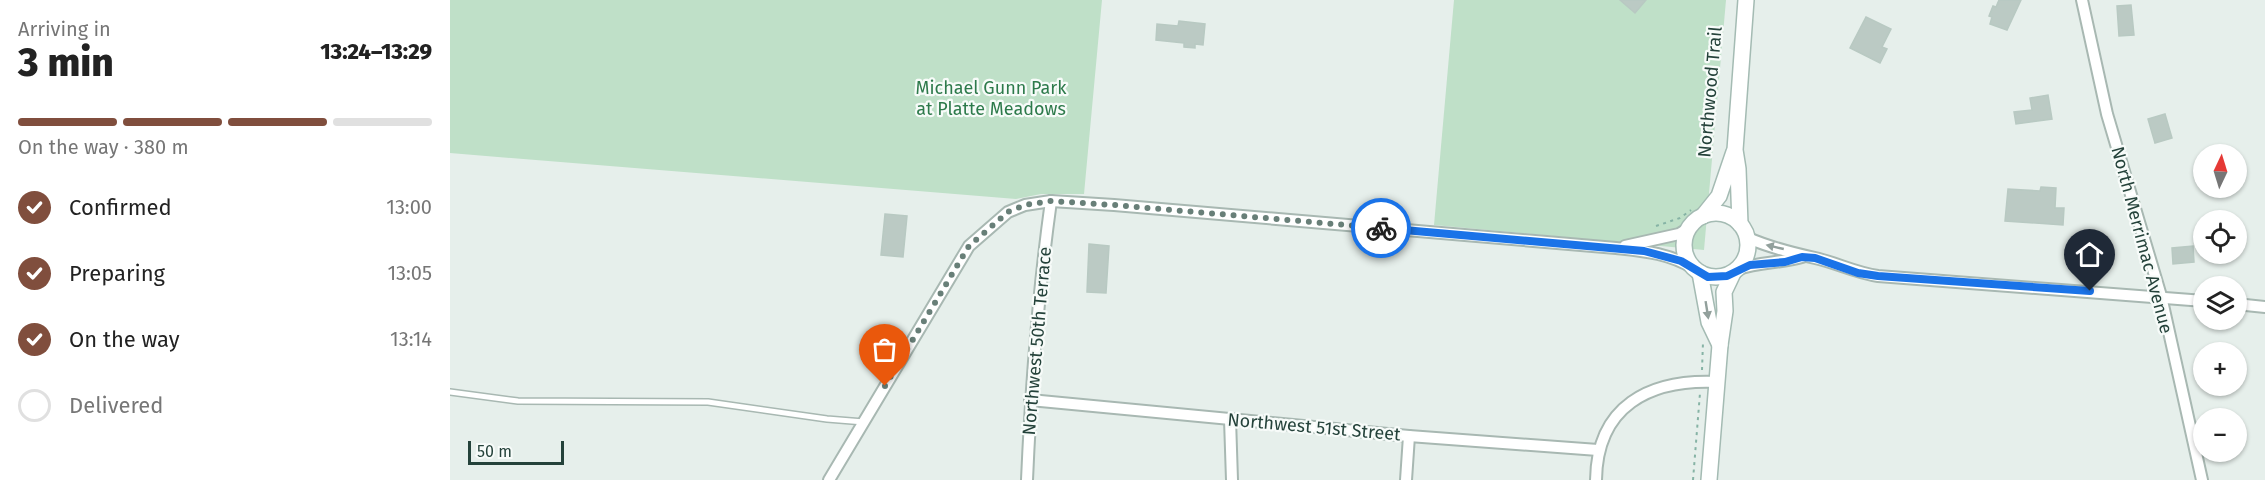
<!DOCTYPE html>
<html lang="en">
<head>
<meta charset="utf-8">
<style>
  body { margin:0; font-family:"Fira Sans",sans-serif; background:#f6f6f6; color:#222; height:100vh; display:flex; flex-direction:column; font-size:22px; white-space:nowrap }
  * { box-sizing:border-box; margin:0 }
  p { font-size:20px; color:#767676 }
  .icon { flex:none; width:33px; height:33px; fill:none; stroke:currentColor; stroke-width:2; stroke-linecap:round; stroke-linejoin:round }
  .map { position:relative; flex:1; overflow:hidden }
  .panel { display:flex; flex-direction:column; background:#fff; width:450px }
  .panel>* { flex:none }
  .needle { width:39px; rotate:4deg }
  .controls { position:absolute; left:1743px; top:144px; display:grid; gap:12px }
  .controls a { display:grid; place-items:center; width:54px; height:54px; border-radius:50%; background:#fff; box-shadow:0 2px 4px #0004; font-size:30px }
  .scale { position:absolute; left:18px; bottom:15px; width:96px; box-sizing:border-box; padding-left:6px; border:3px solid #24423a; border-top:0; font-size:16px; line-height:21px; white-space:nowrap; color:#24423a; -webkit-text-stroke:4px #f7fbf9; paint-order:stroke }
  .pin { position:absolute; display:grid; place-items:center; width:51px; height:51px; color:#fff; margin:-62px -26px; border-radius:50% 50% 50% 0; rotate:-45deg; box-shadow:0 0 6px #0007 }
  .pin .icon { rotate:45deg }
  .courier { position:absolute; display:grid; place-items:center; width:60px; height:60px; margin:-30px; border:4px solid #1a73e8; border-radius:50%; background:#fff; color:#222; box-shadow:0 2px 8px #0007 }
  .overview em { font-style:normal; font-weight:800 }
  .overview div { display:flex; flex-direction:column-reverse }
  .overview { display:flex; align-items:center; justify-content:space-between; height:102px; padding:0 18px }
  h1 { font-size:39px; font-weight:800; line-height:45px }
  .bar { display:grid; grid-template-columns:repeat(4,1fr); gap:9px 6px; align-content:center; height:72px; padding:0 18px }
  .bar i { height:8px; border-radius:4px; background:#e0e0e0 }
  .bar .selected { background:#804e3d }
  .bar p { grid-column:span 4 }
  ol { padding:0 18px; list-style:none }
  li { display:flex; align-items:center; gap:18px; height:66px }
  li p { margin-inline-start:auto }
  li .icon { padding:6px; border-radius:50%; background:#804e3d; color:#fff; stroke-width:4 }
  li:last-child { color:#767676 }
  li i { width:33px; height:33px; border:3px solid #e0e0e0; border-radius:50% }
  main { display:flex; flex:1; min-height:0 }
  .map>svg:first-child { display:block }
</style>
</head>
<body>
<main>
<section class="panel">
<div class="overview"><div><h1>3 min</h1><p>Arriving in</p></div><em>13:24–13:29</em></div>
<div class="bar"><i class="selected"></i><i class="selected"></i><i class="selected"></i><i></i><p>On the way · 380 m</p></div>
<ol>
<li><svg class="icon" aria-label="check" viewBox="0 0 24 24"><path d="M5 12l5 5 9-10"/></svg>Confirmed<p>13:00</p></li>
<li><svg class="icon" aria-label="check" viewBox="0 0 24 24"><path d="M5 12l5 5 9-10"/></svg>Preparing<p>13:05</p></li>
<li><svg class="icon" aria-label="check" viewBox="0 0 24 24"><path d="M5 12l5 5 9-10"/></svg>On the way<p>13:14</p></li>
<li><i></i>Delivered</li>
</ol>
</section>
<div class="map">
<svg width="1815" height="480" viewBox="0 0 1815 480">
  <rect width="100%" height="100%" fill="#e6efeb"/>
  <g fill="#bfe0c8">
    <path d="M0,0H652L634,194H591L566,199L0,153Z"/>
    <path d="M1004,0H1276L1254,250L984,225Z"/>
  </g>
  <g fill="#bbcac4" stroke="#b8c9c2" stroke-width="1.5">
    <path d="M1170,0H1196L1185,13Z"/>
    <path d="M1549,0H1571L1557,30L1540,24L1542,17L1539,16L1543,6L1546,7Z"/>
    <path d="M1681,5L1684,35L1669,36L1667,6Z"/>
    <path d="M1416,17L1441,29L1432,47L1437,49L1430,63L1400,48Z"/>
    <path d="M729,21L755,24L753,45L745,44V48L734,47V43L706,40L707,24L728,26Z"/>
    <path d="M1598,95L1602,119L1566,124L1564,112L1582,110L1580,98Z"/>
    <path d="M1715,114L1722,138L1705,143L1698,119Z"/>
    <path d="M1591,187L1606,188L1605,208H1614L1613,225L1555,221L1558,189L1590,191Z"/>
    <path d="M435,214L457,216L453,257L431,255Z"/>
    <path d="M639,244L659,246L656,293L637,292Z"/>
    <path d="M1743,246L1744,262L1723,264L1722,248Z"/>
  </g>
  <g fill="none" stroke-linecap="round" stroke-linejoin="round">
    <defs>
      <path id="lane" d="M0,392L68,401L258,402L377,419L414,422"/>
      <g id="street">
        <path d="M1632,0L1657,114L1711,296L1752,480"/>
        <path d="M1298,238C1319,247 1342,253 1365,258C1387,263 1406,273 1428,276L1754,301"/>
        <path d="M1175,246L1229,234L1239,228"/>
        <path d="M1288,269C1309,262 1331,263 1352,257"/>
        <path d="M1786,304L1815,307"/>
        <path d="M580,400L959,436L1148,450"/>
        <path d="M780,419L782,480"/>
        <path d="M379,480L519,246L558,212L575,205L601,201L664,205L1166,248C1193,251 1219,253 1243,268"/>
        <path d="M577,480C581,387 588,294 601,201"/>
        <path d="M956,480L959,436"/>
        <path d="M1146,480C1147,406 1199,379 1267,382"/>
      </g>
      <g id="secondary">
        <circle cx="1266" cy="245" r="32"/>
        <path d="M1253,216L1269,196L1284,152"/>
        <path d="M1290,224L1288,169L1285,150L1296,0"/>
        <path d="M1250,273L1259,322L1270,345"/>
        <path d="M1259,480L1270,345L1275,311L1274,292L1283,273"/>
      </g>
    </defs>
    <use href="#lane" stroke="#a8b8b2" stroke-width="8"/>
    <use href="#street" stroke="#a8b8b2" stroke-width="14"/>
    <use href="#secondary" stroke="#a4bbb3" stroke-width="18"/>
    <g stroke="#86b3a5" stroke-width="2" stroke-dasharray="3 4.5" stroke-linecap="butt">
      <path d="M1206,226L1230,218L1241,210"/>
      <path d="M1252,370L1253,342"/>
      <path d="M1243,480L1250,393"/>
    </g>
    <use href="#lane" stroke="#fff" stroke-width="5"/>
    <use href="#street" stroke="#fff" stroke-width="10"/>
    <use href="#secondary" stroke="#fff" stroke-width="15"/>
  </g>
  <defs><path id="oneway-solid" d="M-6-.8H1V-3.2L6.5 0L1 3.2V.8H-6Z" transform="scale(1.5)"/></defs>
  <g fill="#92a09c">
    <use href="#oneway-solid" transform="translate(1325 247) rotate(-167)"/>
    <use href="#oneway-solid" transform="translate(1257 310) rotate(81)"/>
  </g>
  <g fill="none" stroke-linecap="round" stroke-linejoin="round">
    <path stroke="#687f78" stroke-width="6" stroke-dasharray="0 10.8" d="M435,386L519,246L558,212L575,205L601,201L664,205L931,228"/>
    <path stroke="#1a73e8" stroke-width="8" d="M931,228L1194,251L1231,261L1258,277L1277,276L1300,265L1335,262L1352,257L1365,258L1408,273L1428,276L1640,291"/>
  </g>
  <g text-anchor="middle" stroke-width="4.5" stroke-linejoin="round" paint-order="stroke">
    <g font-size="18" fill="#2d7a4b" stroke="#f7fbf9">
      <text x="541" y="94">Michael Gunn Park<tspan x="541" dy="21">at Platte Meadows</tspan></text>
    </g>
    <g font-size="18" fill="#24423a" stroke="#f7fbf9">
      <text transform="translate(1260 92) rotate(-85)" y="6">Northwood Trail</text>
      <text transform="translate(1692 240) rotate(75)" y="6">North Merrimac Avenue</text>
      <text transform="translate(587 341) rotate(-85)" y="6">Northwest 50th Terrace</text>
      <text transform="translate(864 427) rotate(5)" y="6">Northwest 51st Street</text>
    </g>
  </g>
</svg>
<div class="controls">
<a><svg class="needle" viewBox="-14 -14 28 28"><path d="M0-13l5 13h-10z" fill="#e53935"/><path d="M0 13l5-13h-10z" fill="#767676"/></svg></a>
<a><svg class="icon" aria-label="locate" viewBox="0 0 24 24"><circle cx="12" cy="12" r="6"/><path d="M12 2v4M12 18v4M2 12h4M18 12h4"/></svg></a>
<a><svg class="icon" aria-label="layers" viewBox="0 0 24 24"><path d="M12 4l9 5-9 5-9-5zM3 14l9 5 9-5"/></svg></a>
<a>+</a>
<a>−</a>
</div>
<div class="scale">50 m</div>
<div class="pin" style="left:435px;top:386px;background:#ea580c"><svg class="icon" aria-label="bag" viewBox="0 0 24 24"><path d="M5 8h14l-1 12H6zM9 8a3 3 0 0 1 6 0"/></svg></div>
<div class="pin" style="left:1640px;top:291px;background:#1f2937"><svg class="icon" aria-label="home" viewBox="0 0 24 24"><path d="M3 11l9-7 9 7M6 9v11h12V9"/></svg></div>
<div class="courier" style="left:931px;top:228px"><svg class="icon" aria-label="bike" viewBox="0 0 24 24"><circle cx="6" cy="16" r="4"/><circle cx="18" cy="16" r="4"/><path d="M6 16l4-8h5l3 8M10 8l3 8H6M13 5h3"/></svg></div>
</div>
</main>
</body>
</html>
